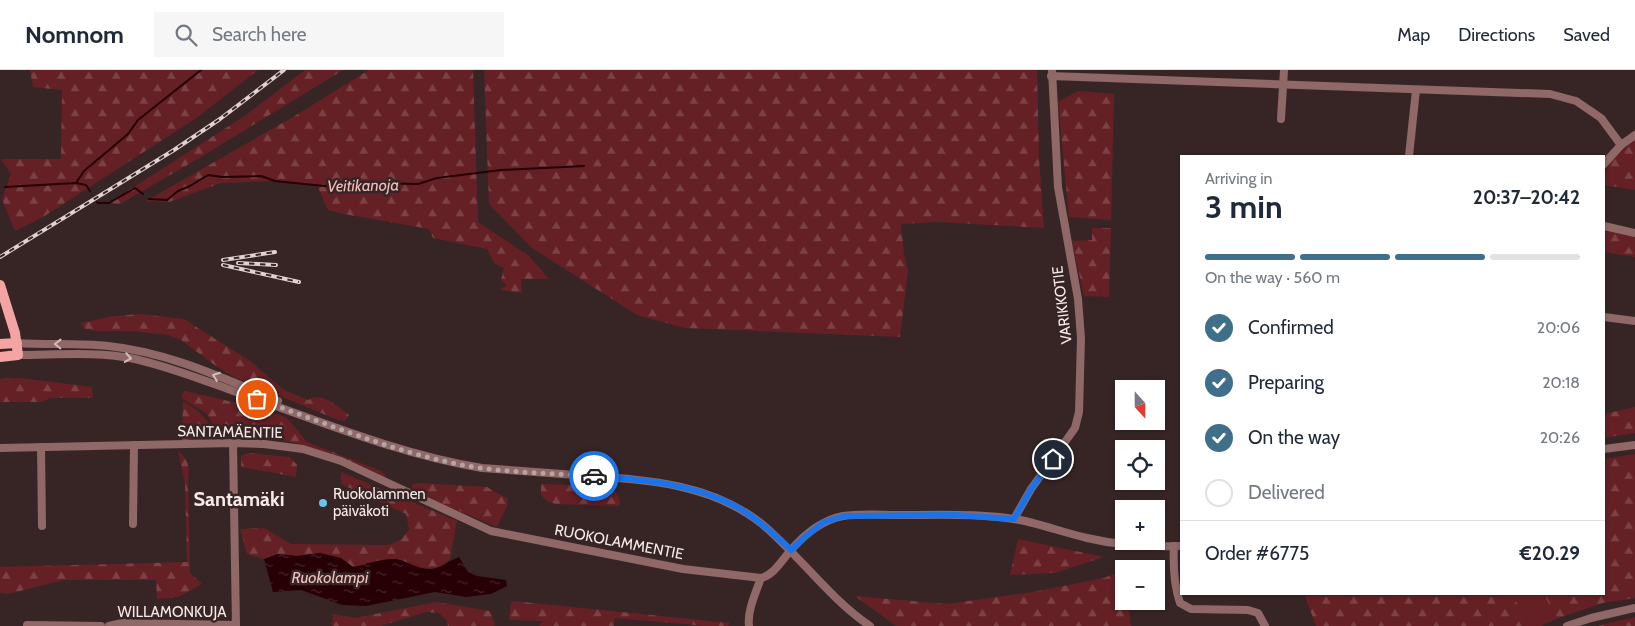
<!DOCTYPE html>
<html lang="en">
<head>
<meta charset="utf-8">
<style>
  body { margin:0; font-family:Cabin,sans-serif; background:#f6f6f7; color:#1f2937; height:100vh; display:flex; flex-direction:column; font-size:19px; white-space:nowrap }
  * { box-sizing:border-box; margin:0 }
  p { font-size:16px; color:#747a83 }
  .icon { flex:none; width:28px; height:28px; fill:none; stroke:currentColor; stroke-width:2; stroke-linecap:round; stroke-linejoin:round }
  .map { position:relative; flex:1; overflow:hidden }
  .details { position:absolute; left:1180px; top:85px; width:425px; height:440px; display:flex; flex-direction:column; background:#fff; border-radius:0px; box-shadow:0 1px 4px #0004 }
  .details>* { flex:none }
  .needle { width:32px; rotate:159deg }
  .fabs { position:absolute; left:1115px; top:310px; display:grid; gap:10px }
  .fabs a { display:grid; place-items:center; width:50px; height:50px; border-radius:0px; background:#fff; box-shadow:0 1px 4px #0004; font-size:25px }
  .pin { position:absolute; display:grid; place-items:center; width:42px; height:42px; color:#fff; margin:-21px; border:2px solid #fff; border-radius:50%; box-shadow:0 1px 5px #0007 }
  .courier { position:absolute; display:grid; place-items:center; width:50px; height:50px; margin:-25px; border:4px solid #1a73e8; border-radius:50%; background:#fff; color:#222; box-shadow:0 1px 6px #0007 }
  .headline em { font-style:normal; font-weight:700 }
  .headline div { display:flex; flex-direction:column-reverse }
  .headline { display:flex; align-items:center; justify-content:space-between; height:85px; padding:0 25px }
  h1 { font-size:32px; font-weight:700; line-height:38px }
  .bar { display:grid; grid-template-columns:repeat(4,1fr); gap:8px 5px; align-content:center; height:60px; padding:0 25px }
  .bar i { height:6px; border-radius:4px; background:#e0e1e3 }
  .bar .selected { background:#3f6f8a }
  .bar p { grid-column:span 4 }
  .line { display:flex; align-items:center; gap:12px; padding:0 25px; border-top:1px solid #e0e1e3 }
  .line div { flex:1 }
  ol { padding:0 25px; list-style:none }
  li { display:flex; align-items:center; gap:15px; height:55px }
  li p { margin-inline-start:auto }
  li .icon { padding:5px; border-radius:50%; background:#3f6f8a; color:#fff; stroke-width:4 }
  li:last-child { color:#747a83 }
  li i { width:28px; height:28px; border:2px solid #e0e1e3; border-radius:50% }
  header { display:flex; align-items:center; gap:30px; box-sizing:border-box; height:70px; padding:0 25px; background:#fff; border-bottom:1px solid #e0e1e3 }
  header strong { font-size:24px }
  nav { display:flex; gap:28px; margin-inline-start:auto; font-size:18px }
  .search { width:350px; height:45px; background:#f6f6f7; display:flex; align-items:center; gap:12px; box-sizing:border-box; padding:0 18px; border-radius:0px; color:#747a83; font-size:19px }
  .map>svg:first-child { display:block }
</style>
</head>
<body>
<header>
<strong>Nomnom</strong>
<div class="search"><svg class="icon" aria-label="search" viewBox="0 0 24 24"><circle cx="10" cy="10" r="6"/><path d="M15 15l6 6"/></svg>Search here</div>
<nav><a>Map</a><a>Directions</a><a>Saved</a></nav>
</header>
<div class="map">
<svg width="1635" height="556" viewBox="0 0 1635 556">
  <defs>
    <pattern id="forest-firs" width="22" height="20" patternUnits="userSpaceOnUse" patternTransform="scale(1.25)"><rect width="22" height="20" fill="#642024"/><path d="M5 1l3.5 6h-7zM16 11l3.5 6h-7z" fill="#7b4144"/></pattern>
    <pattern id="water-ripples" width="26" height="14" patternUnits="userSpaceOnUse" patternTransform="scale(1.25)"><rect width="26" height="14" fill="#260004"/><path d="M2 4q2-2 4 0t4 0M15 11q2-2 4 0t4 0" fill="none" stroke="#462529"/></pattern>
  </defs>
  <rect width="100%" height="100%" fill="#372525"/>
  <path fill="#642024" d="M1512,524H1544L1556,549L1541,556H1530Z"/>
  <g fill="url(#forest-firs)">
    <path d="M30,0H258L195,49L43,147L15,161L2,129L11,104L1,89H61L62,20L33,17Z"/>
    <path d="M305,0H343L201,87L120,134L109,133L246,45Z"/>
    <path d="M369,0H473L478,152L529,186L549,209H521L522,223L500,220L507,215L501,210L504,198L495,194L487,179L433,168L429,159L344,144L328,140L317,115L275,111L221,113L169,132L146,131L293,47Z"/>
    <path d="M484,0H1037L1039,89L1044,158L938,152L901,154L904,184L908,201L900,267L685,258L637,245L532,178L489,134Z"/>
    <path d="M1078,21L1114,24L1111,150L1069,147L1058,32Z"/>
    <path d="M1635,70V120L1604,115C1604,93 1619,81 1635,70Z"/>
    <path d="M1092,158H1111L1109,227L1084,226L1072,171L1092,170Z"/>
    <path d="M1604,161L1635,166V187L1604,182Z"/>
    <path d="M141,244L184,249L250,291L284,320L308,330C323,321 336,336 349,345L345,351L338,350L234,307L216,296L181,270L168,265L132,261H98L85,259L81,253L114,246Z"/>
    <path d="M20,308L92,317L93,328H50L42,332H0V309Z"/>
    <path d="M184,321L233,332L252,334L273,342L287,348L307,372L381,401L386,406L384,407L328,384L292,372L273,369L246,360L218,357L214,356L207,344L183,329L182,325Z"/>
    <path d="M183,331L198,341L214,359L212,369L182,371Z"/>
    <path d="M1635,337V363L1604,368V344Z"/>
    <path d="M178,381C189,389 190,399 188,411L190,503L202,514L178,527L157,529L156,510H63L8,524L0,523V497L187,492L185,414Z"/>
    <path d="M249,383L290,387L297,395L296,407L241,397V386Z"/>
    <path d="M1635,384V528L1603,533L1556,549L1544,524H1604V389Z"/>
    <path d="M341,402L457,451L450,489L442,496L431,499L415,497L396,489L353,497L341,488L320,483L297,486L278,484L264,489L247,484L240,459L264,458L291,474L389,475L402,469L409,459L406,444L341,414Z"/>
    <path d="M416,413L487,417L508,429L507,436L497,457L419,424L412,418V415Z"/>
    <path d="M541,414L609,416C615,421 622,428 619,436L555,434L547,431L541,425Z"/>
    <path d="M1018,469L1104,487L1055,503L1010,505Z"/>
    <path d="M1124,500V531H1128L1131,556H896L855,526L947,534L1033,522L1104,508Z"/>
    <path d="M1304,524H1512L1530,556H1316Z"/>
    <path d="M511,531L523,532L730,553L728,556H706L615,548L614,556H539L543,551L509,550Z"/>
    <path d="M436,532L490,541L495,555L494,556H448L447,551L439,543L426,542L381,556H332L333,544L355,548Z"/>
    <path d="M1635,547V556H1598Z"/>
  </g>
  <path fill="url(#water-ripples)" d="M320,483L341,488L353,497C366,494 383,488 396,489C408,491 416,499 430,499C441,499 449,490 459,487L468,502L477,506L506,510L507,516L491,524L466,527L435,522L366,536L342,535L301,520L273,522L264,489L278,484L297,486Z"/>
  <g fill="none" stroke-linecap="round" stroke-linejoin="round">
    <g stroke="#260004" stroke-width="2">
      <path d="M76,113L84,101L128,64L138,50L201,0"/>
      <path d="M5,117L76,113L86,115L90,121"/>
      <path d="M149,129L167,130L178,121L190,116L208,105L222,107L261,106L275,111L324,116L374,113L418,114L437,108L501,100L584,96"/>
      <path d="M97,132L98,133H109L135,118L143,124"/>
    </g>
    <g stroke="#8f6867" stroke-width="8">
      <path d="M1051,6L1550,24L1576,31L1601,48L1621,75"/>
      <path d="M1281,49L1284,0"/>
      <path d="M1409,86L1416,20"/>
      <path d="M1604,94L1621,75L1635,65"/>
      <path d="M1604,156L1635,163"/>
      <path d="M1604,247L1635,251"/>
      <path d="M17,273C47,275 78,273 108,276C168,282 223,308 278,331"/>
      <path d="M18,285C57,285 97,281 135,289C170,297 203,310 236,322C317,350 397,384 482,398C518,401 553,403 589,406C649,410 712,414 762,454C800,486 829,528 870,556"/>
      <path d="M233,373L236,556"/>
      <path d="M41,377L42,456"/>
      <path d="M0,378L233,373L264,374L303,379L341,391L491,461L683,499L761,508"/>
      <path d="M1604,379L1635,375"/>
      <path d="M1014,449L1031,419L1075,358L1079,342L1081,268L1078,229L1058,117L1052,0"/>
      <path d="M133,454L134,375"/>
      <path d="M1174,476C1173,495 1174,515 1180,533L1191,539L1248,540L1258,543L1265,556"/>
      <path d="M27,555L101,556"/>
      <path d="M109,556L122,553L236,555"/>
      <path d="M749,556C747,541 756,522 761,508C774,505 782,490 791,480C804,465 822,450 843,446C861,443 882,445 900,445C941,445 985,443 1025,451C1046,456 1066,463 1087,468C1117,475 1151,477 1181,476"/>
      <path d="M1567,556L1591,548L1635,538"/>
    </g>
    <g stroke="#f4a4a3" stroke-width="10">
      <path d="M0,215L15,263L18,285L0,287"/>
      <path d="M0,274L17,273"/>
    </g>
    <defs>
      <g id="rail">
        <path d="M0,187L174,80L220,49L284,0"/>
        <path d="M223,190L275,182"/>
        <path d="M238,193L276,195"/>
        <path d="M223,195L299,212"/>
      </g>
    </defs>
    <use href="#rail" stroke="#dfd2d1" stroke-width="4"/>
    <use href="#rail" stroke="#372525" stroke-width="2" stroke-dasharray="5.5" stroke-linecap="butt"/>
  </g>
  <defs><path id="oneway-chevron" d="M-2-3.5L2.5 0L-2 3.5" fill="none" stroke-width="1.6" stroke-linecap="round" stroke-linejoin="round" transform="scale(1.25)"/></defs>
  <g stroke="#d3bdbc">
    <use href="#oneway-chevron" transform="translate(58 274) rotate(-179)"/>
    <use href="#oneway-chevron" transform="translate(128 288) rotate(9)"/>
    <use href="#oneway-chevron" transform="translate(216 306) rotate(-160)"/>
  </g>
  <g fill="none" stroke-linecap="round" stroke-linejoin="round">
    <path stroke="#b4a6a5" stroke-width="5" stroke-dasharray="0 9" d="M257,329C323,352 388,380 457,394C502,403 549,403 594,406"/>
    <path stroke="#1a73e8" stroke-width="6" d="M594,406C642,410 690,413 733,435C755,446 773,464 791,480L806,466L824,452L844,446L955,445L1014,449L1031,419L1053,389"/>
  </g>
  <circle fill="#66c4ef" stroke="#372525" stroke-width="2" cx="323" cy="433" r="5"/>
  <g text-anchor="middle" stroke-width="5" stroke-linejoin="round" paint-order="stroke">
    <g font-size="15" fill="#f7ebea" stroke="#372525">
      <text transform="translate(1062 235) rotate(-97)" y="5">VARIKKOTIE</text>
      <text transform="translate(230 362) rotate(1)" y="5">SANTAMÄENTIE</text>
      <text transform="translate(619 472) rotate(11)" y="5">RUOKOLAMMENTIE</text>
      <text x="172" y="547">WILLAMONKUJA</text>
    </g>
    <g font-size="15" fill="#f7ebea" stroke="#372525" text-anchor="start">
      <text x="333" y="429">Ruokolammen<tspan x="333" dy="17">päiväkoti</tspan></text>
    </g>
    <g font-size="16" font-style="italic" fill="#f2c0bf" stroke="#372525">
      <text transform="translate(363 115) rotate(-1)" y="6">Veitikanoja</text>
      <text x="330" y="513">Ruokolampi</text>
    </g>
    <g font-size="20" font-weight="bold" fill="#f7ebea" stroke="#372525">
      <text x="239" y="436">Santamäki</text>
    </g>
  </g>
</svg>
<div class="fabs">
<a><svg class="needle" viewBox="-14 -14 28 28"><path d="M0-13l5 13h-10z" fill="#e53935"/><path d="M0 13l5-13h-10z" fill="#747a83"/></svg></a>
<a><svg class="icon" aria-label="locate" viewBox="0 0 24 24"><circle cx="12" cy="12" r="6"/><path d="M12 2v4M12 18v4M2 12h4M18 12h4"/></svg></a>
<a>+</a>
<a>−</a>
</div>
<div class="pin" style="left:257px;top:329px;background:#ea580c"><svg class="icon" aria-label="bag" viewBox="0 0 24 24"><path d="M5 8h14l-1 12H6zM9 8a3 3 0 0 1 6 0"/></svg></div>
<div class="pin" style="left:1053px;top:389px;background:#1f2937"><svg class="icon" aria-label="home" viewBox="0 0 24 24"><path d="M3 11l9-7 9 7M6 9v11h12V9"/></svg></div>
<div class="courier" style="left:594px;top:406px"><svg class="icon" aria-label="car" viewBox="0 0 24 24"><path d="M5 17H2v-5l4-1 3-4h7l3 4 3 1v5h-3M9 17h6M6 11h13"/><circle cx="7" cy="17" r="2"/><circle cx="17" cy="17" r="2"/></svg></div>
<section class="details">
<div class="headline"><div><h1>3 min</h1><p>Arriving in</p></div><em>20:37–20:42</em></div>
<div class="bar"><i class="selected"></i><i class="selected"></i><i class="selected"></i><i></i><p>On the way · 560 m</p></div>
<ol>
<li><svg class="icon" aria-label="check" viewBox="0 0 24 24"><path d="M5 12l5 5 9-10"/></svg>Confirmed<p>20:06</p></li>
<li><svg class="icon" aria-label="check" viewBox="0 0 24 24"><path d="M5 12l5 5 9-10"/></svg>Preparing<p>20:18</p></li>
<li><svg class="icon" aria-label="check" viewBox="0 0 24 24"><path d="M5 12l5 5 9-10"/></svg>On the way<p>20:26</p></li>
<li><i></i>Delivered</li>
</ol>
<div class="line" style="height:65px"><div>Order #6775</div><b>€20.29</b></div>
</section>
</div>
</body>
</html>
